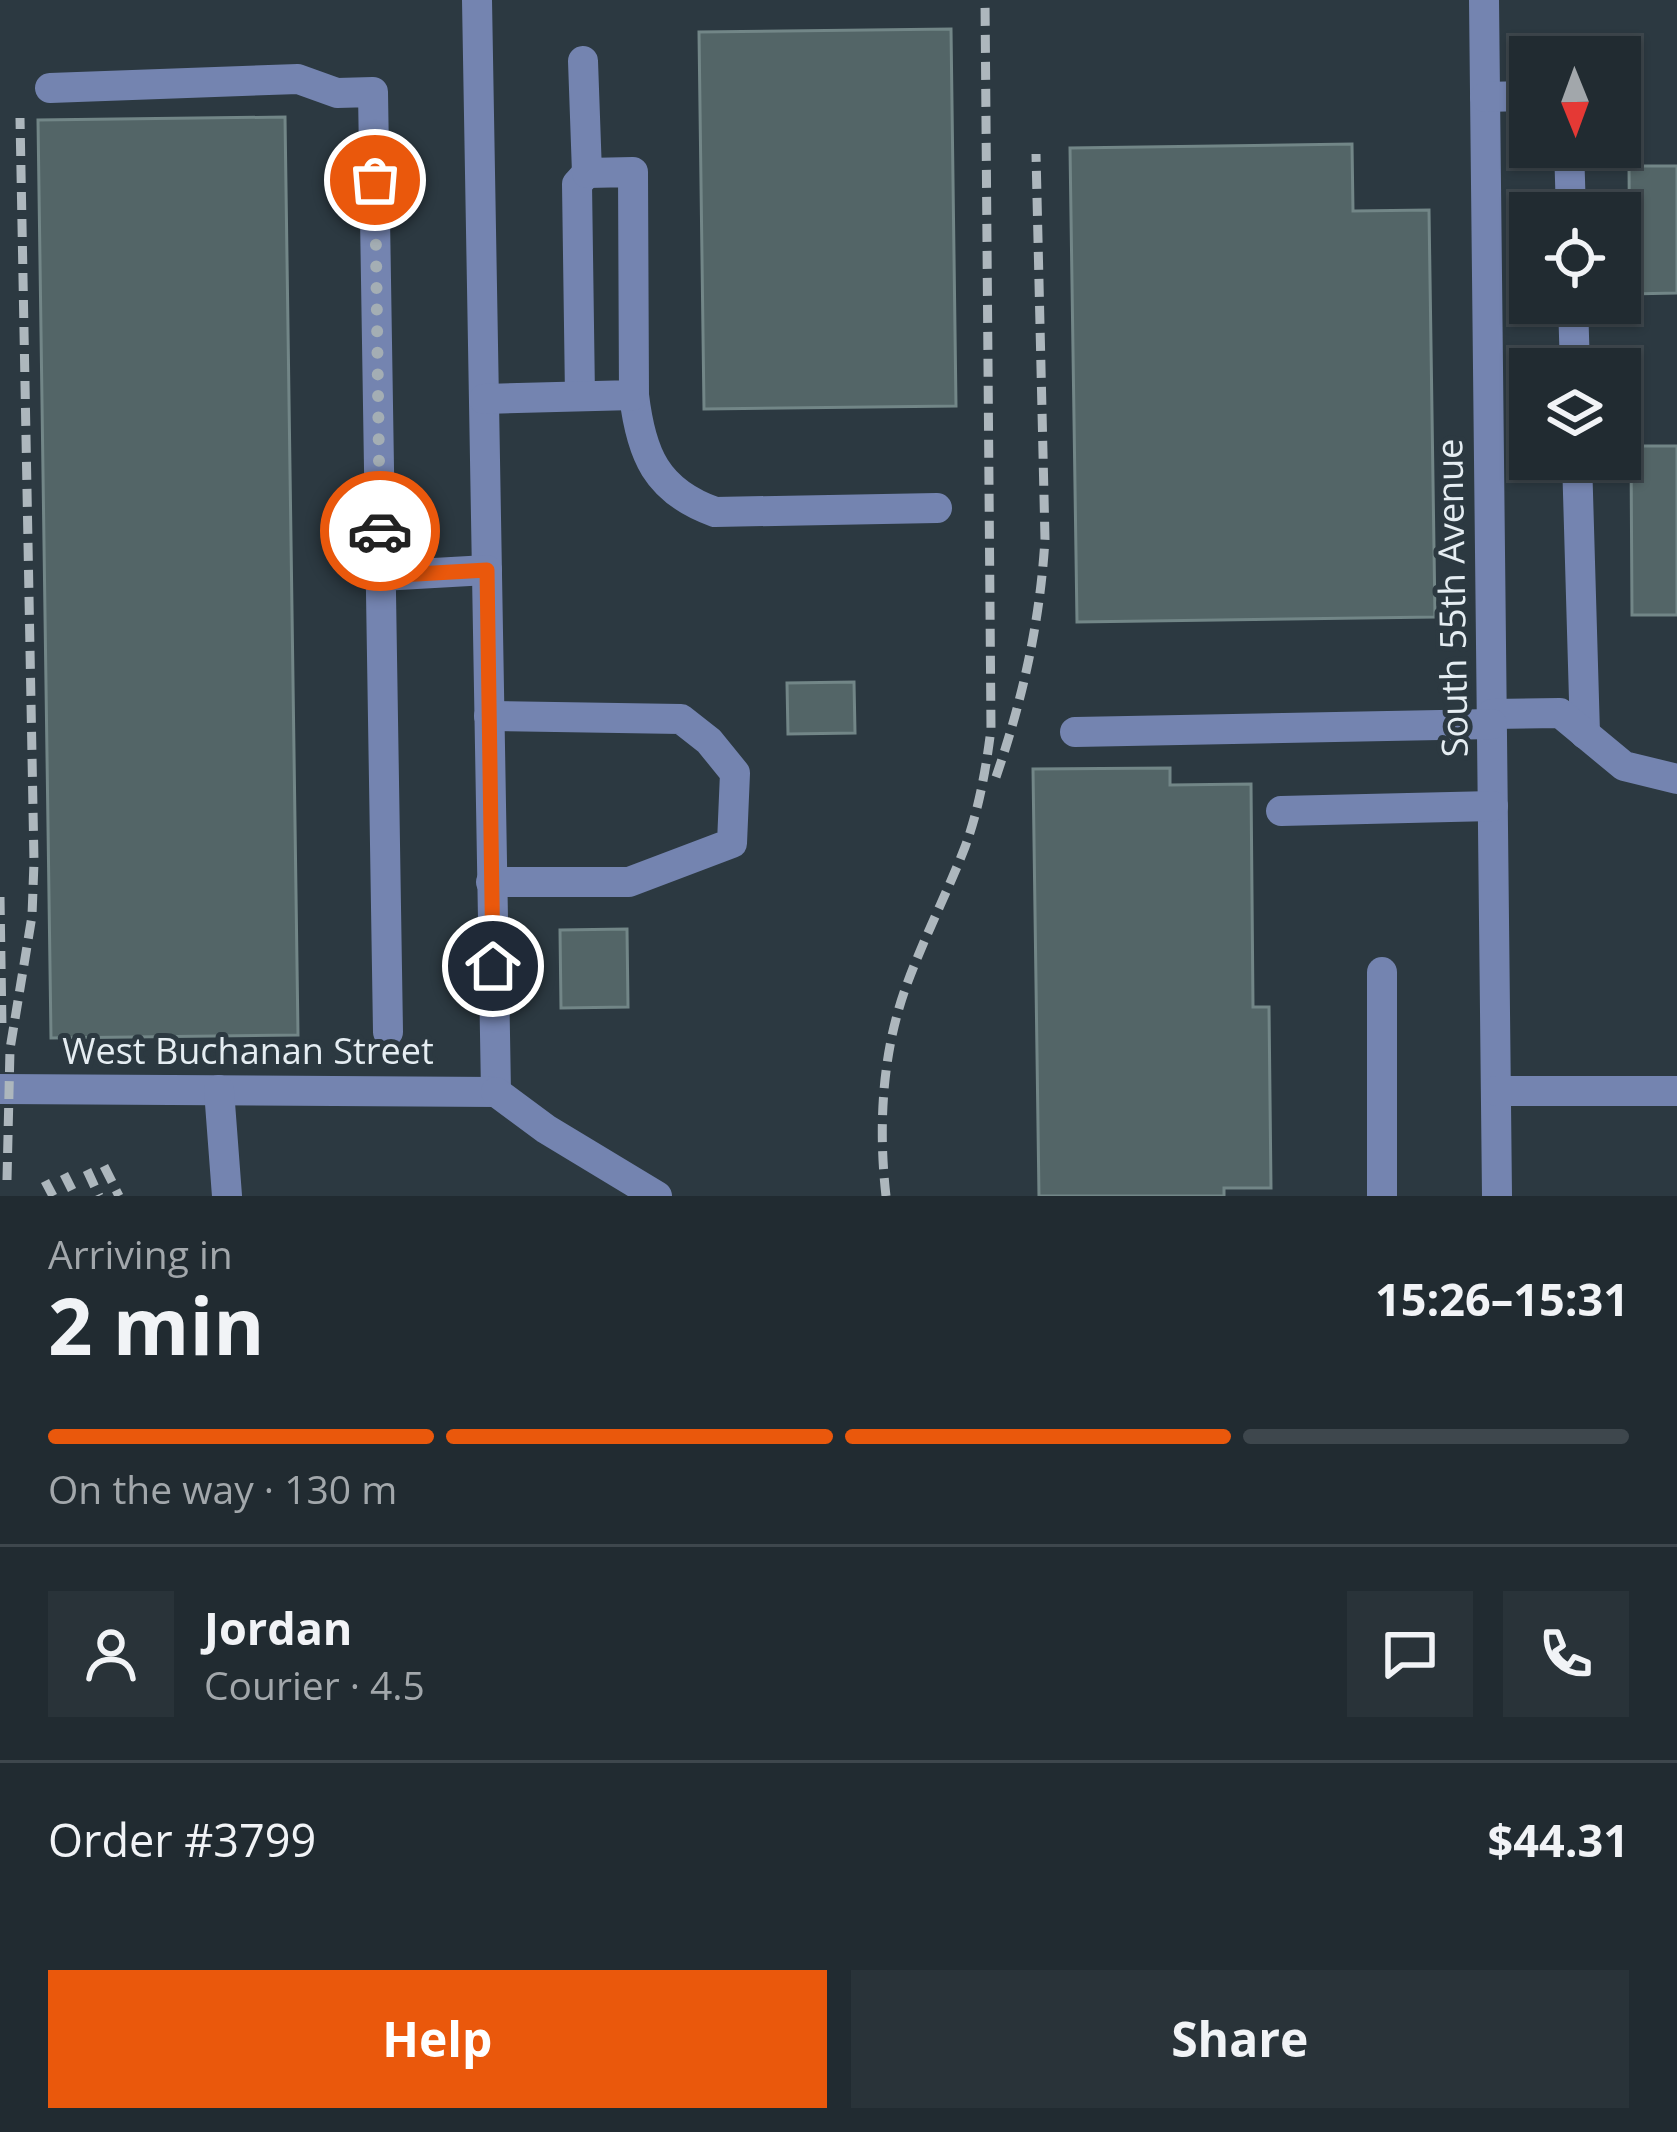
<!DOCTYPE html>
<html lang="en">
<head>
<meta charset="utf-8">
<style>
  body { margin:0; font-family:"Open Sans",sans-serif; background:#293339; color:#f1f3f6; height:100vh; display:flex; flex-direction:column; font-size:45px; white-space:nowrap }
  * { box-sizing:border-box; margin:0 }
  p { font-size:39px; color:#a2a7ab }
  .icon { flex:none; width:66px; height:66px; fill:none; stroke:currentColor; stroke-width:2; stroke-linecap:round; stroke-linejoin:round }
  .map { position:relative; height:1196px; overflow:hidden }
  .side { display:flex; flex-direction:column; background:#212b31; flex:1 }
  .side>* { flex:none }
  .needle { width:78px; rotate:179deg }
  .controls { position:absolute; left:1509px; top:36px; display:grid; gap:24px }
  .controls a { display:grid; place-items:center; width:132px; height:132px; border-radius:0px; background:#212b31; box-shadow:0 3px 9px #0004,0 0 0 3px #3e474d; font-size:60px }
  .pin { position:absolute; display:grid; place-items:center; width:102px; height:102px; color:#fff; margin:-51px; border:6px solid #fff; border-radius:50%; box-shadow:0 3px 12px #0007 }
  .courier { position:absolute; display:grid; place-items:center; width:120px; height:120px; margin:-60px; border:9px solid #ea580c; border-radius:50%; background:#fff; color:#222; box-shadow:0 3px 15px #0007 }
  .headline em { font-style:normal; font-weight:700 }
  .headline div { display:flex; flex-direction:column-reverse }
  .headline { display:flex; align-items:center; justify-content:space-between; height:204px; padding:0 48px }
  h1 { font-size:78px; font-weight:700; line-height:90px }
  .bar { display:grid; grid-template-columns:repeat(4,1fr); gap:18px 12px; align-content:center; height:144px; padding:0 48px }
  .bar i { height:15px; border-radius:9px; background:#3e474d }
  .bar .active { background:#ea580c }
  .bar p { grid-column:span 4 }
  .line { display:flex; align-items:center; gap:30px; padding:0 48px; border-top:3px solid #3e474d }
  .line div { flex:1 }
  .round { display:grid; place-items:center; flex:none; width:126px; height:126px; border-radius:0px; background:#293339 }
  .primary-button { display:flex; gap:24px; margin-top:auto; padding:24px 48px }
  .primary-button a { flex:1; height:138px; border-radius:0px; background:#ea580c; color:#fff; font-size:48px; font-weight:700; line-height:138px; text-align:center }
  .primary-button a+a { background:#293339; color:#f1f3f6 }
  .map>svg:first-child { display:block }
</style>
</head>
<body>
<div class="map">
<svg width="1677" height="1196" viewBox="0 0 1677 1196">
  <rect width="100%" height="100%" fill="#2c3941"/>
  <g fill="#536567" stroke="#728687" stroke-width="3">
    <path d="M951,29L956,406L704,409L699,32Z"/>
    <path d="M285,117L298,1035L51,1038L38,120Z"/>
    <path d="M1352,144L1353,211L1429,210L1435,617L1077,622L1070,148Z"/>
    <path d="M1629,166H1677V293L1630,294Z"/>
    <path d="M1631,446H1677V615H1632Z"/>
    <path d="M854,682L855,733L788,734L787,683Z"/>
    <path d="M1170,768V785L1251,784L1253,1007H1269L1271,1188H1224V1196H1039L1033,769Z"/>
    <path d="M627,929L628,1007L561,1008L560,930Z"/>
  </g>
  <g fill="none" stroke-linecap="round" stroke-linejoin="round">
    <g stroke="#7484b0" stroke-width="30">
      <path d="M477,0L496,1092"/>
      <path d="M1484,0L1497,1196"/>
      <path d="M50,88L298,79L337,93L373,92L388,1032"/>
      <path d="M1485,97L1530,96"/>
      <path d="M1569,147L1571,213"/>
      <path d="M1573,303L1575,369"/>
      <path d="M634,395C641,454 656,491 715,512L937,508"/>
      <path d="M580,396L577,184L587,173"/>
      <path d="M484,399L634,395L633,172L587,173L583,61"/>
      <path d="M1577,459L1585,734"/>
      <path d="M381,576L487,570"/>
      <path d="M1492,714L1560,713L1624,766L1677,779"/>
      <path d="M489,716L681,719L709,741L735,773L732,843L629,882H491"/>
      <path d="M1075,732L1492,724"/>
      <path d="M1281,811L1493,806"/>
      <path d="M0,1089L496,1092"/>
      <path d="M219,1090L227,1196"/>
      <path d="M1496,1091H1677"/>
      <path d="M496,1092L546,1129L657,1196"/>
      <path d="M1382,1196V972"/>
    </g>
    <g stroke="#adb7bd" stroke-width="9" stroke-dasharray="18 9" stroke-linecap="butt">
      <path d="M996,777C1023,698 1040,622 1045,539L1036,154"/>
      <path d="M0,897L2,1028"/>
      <path d="M104,1166L119,1196"/>
      <path d="M87,1170L99,1196"/>
      <path d="M64,1174L75,1196"/>
      <path d="M7,1180L10,1049L32,916L34,862L20,118"/>
      <path d="M45,1181L53,1196"/>
      <path d="M886,1196C878,1126 882,1051 907,984C924,938 947,893 965,847C979,809 986,769 991,729L985,0"/>
    </g>
  </g>
  <g fill="none" stroke-linecap="round" stroke-linejoin="round">
    <path stroke="#a4aeb4" stroke-width="12" stroke-dasharray="0 21.6" d="M375,180L380,531"/>
    <path stroke="#ea580c" stroke-width="15" d="M380,531L381,576L487,570L493,966"/>
  </g>
  <g text-anchor="middle" stroke-width="10" stroke-linejoin="round" paint-order="stroke">
    <g font-size="36" fill="#e5edf2" stroke="#2c3941">
      <text transform="translate(1452 598) rotate(-91)" y="13">South 55th Avenue</text>
      <text x="248" y="1064">West Buchanan Street</text>
    </g>
  </g>
</svg>
<div class="controls">
<a><svg class="needle" viewBox="-14 -14 28 28"><path d="M0-13l5 13h-10z" fill="#e53935"/><path d="M0 13l5-13h-10z" fill="#a2a7ab"/></svg></a>
<a><svg class="icon" aria-label="locate" viewBox="0 0 24 24"><circle cx="12" cy="12" r="6"/><path d="M12 2v4M12 18v4M2 12h4M18 12h4"/></svg></a>
<a><svg class="icon" aria-label="layers" viewBox="0 0 24 24"><path d="M12 4l9 5-9 5-9-5zM3 14l9 5 9-5"/></svg></a>
</div>
<div class="pin" style="left:375px;top:180px;background:#ea580c"><svg class="icon" aria-label="bag" viewBox="0 0 24 24"><path d="M5 8h14l-1 12H6zM9 8a3 3 0 0 1 6 0"/></svg></div>
<div class="pin" style="left:493px;top:966px;background:#1f2937"><svg class="icon" aria-label="home" viewBox="0 0 24 24"><path d="M3 11l9-7 9 7M6 9v11h12V9"/></svg></div>
<div class="courier" style="left:380px;top:531px"><svg class="icon" aria-label="car" viewBox="0 0 24 24"><path d="M5 17H2v-5l4-1 3-4h7l3 4 3 1v5h-3M9 17h6M6 11h13"/><circle cx="7" cy="17" r="2"/><circle cx="17" cy="17" r="2"/></svg></div>
</div>
<section class="side">
<div class="headline"><div><h1>2 min</h1><p>Arriving in</p></div><em>15:26–15:31</em></div>
<div class="bar"><i class="active"></i><i class="active"></i><i class="active"></i><i></i><p>On the way · 130 m</p></div>
<div class="line" style="height:216px"><a class="round"><svg class="icon" aria-label="person" viewBox="0 0 24 24"><circle cx="12" cy="8" r="4"/><path d="M4 21q1-7 8-7t8 7"/></svg></a><div><b>Jordan</b><p>Courier · 4.5</p></div><a class="round"><svg class="icon" aria-label="chat" viewBox="0 0 24 24"><path d="M4 5h16v11H9l-5 4z"/></svg></a><a class="round"><svg class="icon" aria-label="phone" viewBox="0 0 24 24"><path d="M5 4h4l2 5-3 2q2 4 5 5l2-3 5 2v4C11 20 4 13 5 4z"/></svg></a></div>
<div class="line" style="height:156px"><div>Order #3799</div><b>$44.31</b></div>
<div class="primary-button"><a>Help</a><a>Share</a></div>
</section>
</body>
</html>
